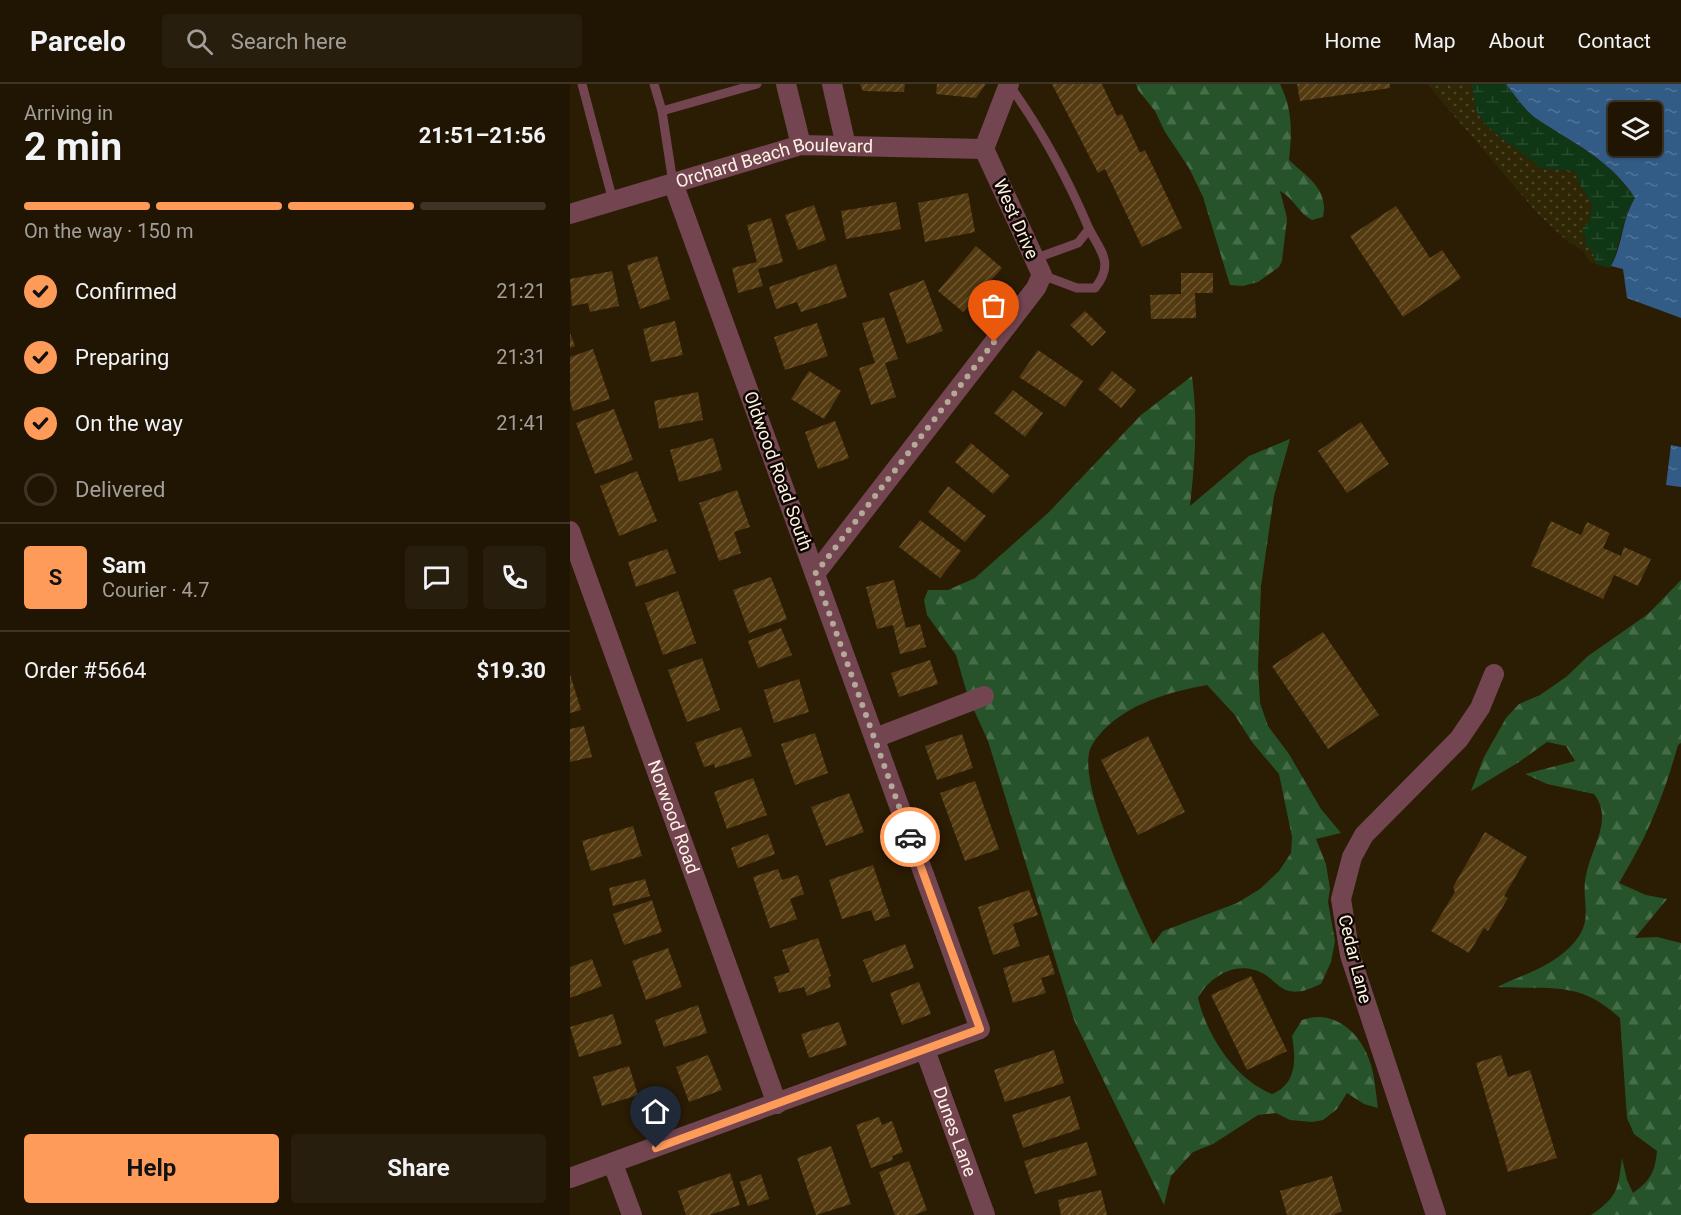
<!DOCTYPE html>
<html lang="en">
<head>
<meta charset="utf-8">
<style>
  body { margin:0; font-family:Roboto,sans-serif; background:#281e0d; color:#f1f3f6; height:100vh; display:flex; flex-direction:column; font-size:22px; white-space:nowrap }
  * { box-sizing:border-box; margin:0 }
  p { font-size:20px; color:#a29f9a }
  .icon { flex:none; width:33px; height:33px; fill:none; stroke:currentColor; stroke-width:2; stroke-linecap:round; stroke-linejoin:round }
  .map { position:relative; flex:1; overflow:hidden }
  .panel { display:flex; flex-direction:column; background:#201503; width:570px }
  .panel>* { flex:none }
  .tools { position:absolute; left:1038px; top:18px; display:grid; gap:12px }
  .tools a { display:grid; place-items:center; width:54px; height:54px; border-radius:6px; background:#201503; box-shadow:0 2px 4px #0004,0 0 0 2px #3d3425; font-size:30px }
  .pin { position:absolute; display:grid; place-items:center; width:51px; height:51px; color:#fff; margin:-62px -26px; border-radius:50% 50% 50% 0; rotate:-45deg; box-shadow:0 0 6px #0007 }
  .pin .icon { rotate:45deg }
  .courier { position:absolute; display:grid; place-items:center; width:60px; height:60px; margin:-30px; border:4px solid #fe9b59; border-radius:50%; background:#fff; color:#222; box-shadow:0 2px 8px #0007 }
  .head em { font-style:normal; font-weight:700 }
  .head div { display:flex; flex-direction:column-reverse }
  .head { display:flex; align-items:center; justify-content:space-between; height:102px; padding:0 24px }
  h1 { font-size:39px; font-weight:700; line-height:45px }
  .bar { display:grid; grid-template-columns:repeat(4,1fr); gap:9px 6px; align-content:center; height:72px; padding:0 24px }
  .bar i { height:8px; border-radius:4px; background:#3d3425 }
  .bar .on { background:#fe9b59 }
  .bar p { grid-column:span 4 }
  .line { display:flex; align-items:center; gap:15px; padding:0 24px; border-top:2px solid #3d3425 }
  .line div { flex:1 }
  .round { display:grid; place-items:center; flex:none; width:63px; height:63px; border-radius:6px; background:#281e0d }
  ol { padding:0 24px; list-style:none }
  li { display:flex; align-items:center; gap:18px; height:66px }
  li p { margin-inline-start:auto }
  li .icon { padding:6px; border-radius:50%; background:#fe9b59; color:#111; stroke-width:4 }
  li:last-child { color:#a29f9a }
  li i { width:33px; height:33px; border:3px solid #3d3425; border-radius:50% }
  .primary-button { display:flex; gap:12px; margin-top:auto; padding:12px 24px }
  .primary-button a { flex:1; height:69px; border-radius:6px; background:#fe9b59; color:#111; font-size:24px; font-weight:700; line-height:69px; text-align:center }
  .primary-button a+a { background:#281e0d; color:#f1f3f6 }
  header { display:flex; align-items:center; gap:36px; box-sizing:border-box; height:84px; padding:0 30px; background:#201503; border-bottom:2px solid #3d3425 }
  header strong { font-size:28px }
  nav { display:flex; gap:33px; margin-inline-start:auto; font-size:21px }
  .search { width:420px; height:54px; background:#281e0d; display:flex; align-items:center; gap:15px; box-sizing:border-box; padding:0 21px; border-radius:6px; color:#a29f9a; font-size:22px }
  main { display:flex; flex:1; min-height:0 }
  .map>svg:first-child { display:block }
</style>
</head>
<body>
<header>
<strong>Parcelo</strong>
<div class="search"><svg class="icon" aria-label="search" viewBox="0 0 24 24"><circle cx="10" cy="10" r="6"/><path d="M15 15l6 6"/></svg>Search here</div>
<nav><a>Home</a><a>Map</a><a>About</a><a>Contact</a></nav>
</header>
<main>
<section class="panel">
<div class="head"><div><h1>2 min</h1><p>Arriving in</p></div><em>21:51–21:56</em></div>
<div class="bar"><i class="on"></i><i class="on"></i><i class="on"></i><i></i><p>On the way · 150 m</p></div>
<ol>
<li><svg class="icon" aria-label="check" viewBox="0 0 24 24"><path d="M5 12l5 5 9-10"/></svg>Confirmed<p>21:21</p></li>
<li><svg class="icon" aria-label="check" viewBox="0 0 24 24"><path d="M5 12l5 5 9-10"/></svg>Preparing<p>21:31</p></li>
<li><svg class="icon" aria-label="check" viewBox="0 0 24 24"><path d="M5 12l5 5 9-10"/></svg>On the way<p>21:41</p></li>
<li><i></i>Delivered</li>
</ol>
<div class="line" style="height:108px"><b class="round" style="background:#fe9b59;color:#111">S</b><div><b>Sam</b><p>Courier · 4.7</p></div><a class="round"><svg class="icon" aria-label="chat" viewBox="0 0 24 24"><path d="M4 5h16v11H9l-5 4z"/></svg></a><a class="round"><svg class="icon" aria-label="phone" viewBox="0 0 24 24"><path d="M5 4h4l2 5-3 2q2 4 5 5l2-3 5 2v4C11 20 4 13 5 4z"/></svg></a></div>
<div class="line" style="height:78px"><div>Order #5664</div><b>$19.30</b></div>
<div class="primary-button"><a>Help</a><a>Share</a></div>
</section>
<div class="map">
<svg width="1111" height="1131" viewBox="0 0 1111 1131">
  <defs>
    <pattern id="forest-firs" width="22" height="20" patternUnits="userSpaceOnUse" patternTransform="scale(1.5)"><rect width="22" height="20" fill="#26532a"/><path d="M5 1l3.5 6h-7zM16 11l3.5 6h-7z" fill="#466c49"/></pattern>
    <pattern id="wetland-marsh" width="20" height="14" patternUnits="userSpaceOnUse" patternTransform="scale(1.5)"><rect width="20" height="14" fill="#103715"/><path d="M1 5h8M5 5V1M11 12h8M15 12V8" fill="none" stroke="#284b2c"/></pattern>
    <pattern id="sand-dots" width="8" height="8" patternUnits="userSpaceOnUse" patternTransform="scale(1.5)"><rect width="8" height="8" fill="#2e2605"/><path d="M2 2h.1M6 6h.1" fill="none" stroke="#4d4629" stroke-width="1.8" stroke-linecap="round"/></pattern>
    <pattern id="water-ripples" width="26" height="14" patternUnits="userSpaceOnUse" patternTransform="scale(1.5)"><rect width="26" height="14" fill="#325c86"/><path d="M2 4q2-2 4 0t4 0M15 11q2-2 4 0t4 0" fill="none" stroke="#517497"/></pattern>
    <pattern id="building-hatch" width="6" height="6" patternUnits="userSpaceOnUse" patternTransform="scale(1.5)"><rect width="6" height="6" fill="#543a10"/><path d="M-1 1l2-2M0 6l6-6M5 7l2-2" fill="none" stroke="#6e5733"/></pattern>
  </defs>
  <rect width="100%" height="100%" fill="#2b1c04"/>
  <g fill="url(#forest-firs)" fill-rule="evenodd">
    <path d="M566,0H710C723,27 722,48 719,76C737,93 759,105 753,133L742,136C728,129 724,114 710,107L717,134L712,177L709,183L688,198L673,202L660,201L633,113L619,84L595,48L585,27L568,6Z"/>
    <path d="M622,292C628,337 625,377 620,422L679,372L720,355L704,412L691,502L688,582L690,619L698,642L719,670L751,725L771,749L746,755L756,780L760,805L758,818L765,857L761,878L751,900C741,904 731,910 719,907C709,905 701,893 692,889C667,876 640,892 628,914C637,952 665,995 702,1010C727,1000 726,975 722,952L732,936C765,924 792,950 801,981C805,995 806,1010 808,1024L794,1020L777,1009L767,1025L753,1036L742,1038L720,1036L706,1029L688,1031L643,1060L623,1068L601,1092L594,1121L504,936L418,657L398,613L386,571L357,531L354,516L358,506H378L405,494L479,428L571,331ZM637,601L664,630L682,658L709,690L722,753L721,769L709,787L690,805L667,819L593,847L583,860C567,825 502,693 522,661C545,623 597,608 637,601Z"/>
    <path d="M1111,496V659L1108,661C1093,714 1078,751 1049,799L1076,811L1097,815L1065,854L1087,853L1111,859V1131H1021C1048,1113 1048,1105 1052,1074L1057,1096L1063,1109C1080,1097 1085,1088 1087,1067L1064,1050L1057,1034L1050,934C1008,895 979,906 927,903C950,892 980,883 999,864C1027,837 1010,820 1016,791C1021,764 1044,735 1024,710L977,700L955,690L1005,677L996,662L977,658L949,678L901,707L914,673L936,634L949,620L970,611L996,593L1018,572L1078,530Z"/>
  </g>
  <path fill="url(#wetland-marsh)" d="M899,0H936C945,11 955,27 967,35C1004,60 1039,75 1065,114C1051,137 1051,161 1040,184L1026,180L1015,161L1011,143L1019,138L1022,120L1009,100L1006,88L971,84L926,50L912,38L906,27L902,2Z"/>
  <path fill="url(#sand-dots)" d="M857,0H899L902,2L906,27L913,38L926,50L971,84L1006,88L1009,100L1022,120L1019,138L1011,146L1016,152L1015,161L1022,166L1026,180L1020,178L1013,167L996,156L968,130Z"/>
  <g fill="url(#water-ripples)" fill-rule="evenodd">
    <path d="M936,0H1111V234L1057,214L1053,185L1041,182C1053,161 1051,137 1065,114C1041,76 1003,59 967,35C955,27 945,11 936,0ZM1082,28V62H1048V28Z"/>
    <path d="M1101,361L1111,363V403L1096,401Z"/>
  </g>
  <g fill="url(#building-hatch)">
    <path d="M290,0H335L334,8L293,7Z"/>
    <path d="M367,0H416L406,14L366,10Z"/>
    <path d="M482,0H532L547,32L552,30L570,69L575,66L612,144L572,163L535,85L528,89Z"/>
    <path d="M727,0H820V4L730,17Z"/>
    <path d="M398,109L405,148L355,158L348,119Z"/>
    <path d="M326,118L331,145L276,155L271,127Z"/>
    <path d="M244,121L256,156L228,166L215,131Z"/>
    <path d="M826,122L860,174L872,166L891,194L833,233L780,152Z"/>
    <path d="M201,134L213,178L188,185L193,202L168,209L162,184L187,178L177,141Z"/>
    <path d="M406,162L432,184L393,228L368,207Z"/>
    <path d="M87,172L100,215L70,225L57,181Z"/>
    <path d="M266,180L277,213L231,228L227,218L206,225L199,203Z"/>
    <path d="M42,187L49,222L20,228L18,219L2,222L0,195Z"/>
    <path d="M611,189H643V209H625L626,234L581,235L580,211L611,210Z"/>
    <path d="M354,196L373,247L337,260L319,209Z"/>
    <path d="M515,227L536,248L522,262L500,241Z"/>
    <path d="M314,233L328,275L315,279L326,313L301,321L289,284L305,279L292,239Z"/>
    <path d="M105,237L113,271L81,278L73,245Z"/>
    <path d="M247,239L258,272L215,286L204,253Z"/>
    <path d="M0,249L5,262L0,264Z"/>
    <path d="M23,265L40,315L3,327L0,316V273Z"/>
    <path d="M468,266L513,297L495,323L449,293Z"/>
    <path d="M239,287L271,307L254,335L221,315Z"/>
    <path d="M542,287L566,306L551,324L528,305Z"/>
    <path d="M443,306L473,329L455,353L424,329Z"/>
    <path d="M128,308L133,336L89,345L84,317Z"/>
    <path d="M44,325L63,376L25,390L6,339Z"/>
    <path d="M265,337L279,374L248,385L235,348Z"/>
    <path d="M791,338L819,380L777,409L748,367Z"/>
    <path d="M143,354L152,386L109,398L100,366Z"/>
    <path d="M401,359L440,392L423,410L385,378Z"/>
    <path d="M67,387L87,437L49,452L30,402Z"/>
    <path d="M378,402L416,432L395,458L358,428Z"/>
    <path d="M167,406L180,443L164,448L171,469L149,477L129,419Z"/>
    <path d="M350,436L391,467L370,494L329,463Z"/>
    <path d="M981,437L1011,451L1017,438L1040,449L1033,464L1051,472L1054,463L1081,475L1068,502L1044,491L1033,515L961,482Z"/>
    <path d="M97,465L106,489L66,503L58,478Z"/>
    <path d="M201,493L217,535L179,549L163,506Z"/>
    <path d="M324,496L336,544L350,540L356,563L330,570L323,541L307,545L296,503Z"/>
    <path d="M108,507L126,559L93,571L75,519Z"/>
    <path d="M211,544L222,571L188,584L178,557Z"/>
    <path d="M753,548L809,631L758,665L702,582Z"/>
    <path d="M132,574L150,626L117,638L98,586Z"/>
    <path d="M360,576L368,600L329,613L321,589Z"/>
    <path d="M0,590L11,626L0,629Z"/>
    <path d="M229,595L239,628L204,639L194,606Z"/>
    <path d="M14,642L22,673L0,678V645Z"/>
    <path d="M171,643L182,672L145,684L144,680L134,683L125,659Z"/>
    <path d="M245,649L258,689L225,701L211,660Z"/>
    <path d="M392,650L403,684L367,696L355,662Z"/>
    <path d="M578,652L615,728L568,751L531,676Z"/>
    <path d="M183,694L197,731L157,745L144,708Z"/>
    <path d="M405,697L429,765L395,777L370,709Z"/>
    <path d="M279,709L294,748L256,762L241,723Z"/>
    <path d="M63,742L72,772L21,787L12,757Z"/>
    <path d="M915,748L957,773L934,812L938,814L918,847L914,844L899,869L861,847L885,808L883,803Z"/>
    <path d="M198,750L205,770L168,784L161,764Z"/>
    <path d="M303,781L320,832L305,837L301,826L272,835L259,796Z"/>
    <path d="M208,785L212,796L228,791L234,810L220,815L227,835L200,844L183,793Z"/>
    <path d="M75,795L80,812L43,822L39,804Z"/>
    <path d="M459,806L468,831L443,840L450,862L423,871L408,823Z"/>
    <path d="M82,816L92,848L54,861L43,830Z"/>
    <path d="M248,854L261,892L258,893L261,903L237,912L234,903L209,909L204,893L220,888L212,866Z"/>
    <path d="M335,860L344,884L302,899L293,876Z"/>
    <path d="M98,864L112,903L76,916L62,877Z"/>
    <path d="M479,871L485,890L471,894L476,909L443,919L433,884Z"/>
    <path d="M22,875L32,902L0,914V883Z"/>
    <path d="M681,892L717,967L677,986L641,911Z"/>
    <path d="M349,898L361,930L332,941L320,909Z"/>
    <path d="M128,921L137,949L94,963L85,936Z"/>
    <path d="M43,930L52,960L9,973L0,943Z"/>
    <path d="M269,938L277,961L239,974L231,950Z"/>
    <path d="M484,966L494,999L435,1018L424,986Z"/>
    <path d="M138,971L152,1006L119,1018L106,983Z"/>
    <path d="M931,971L938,993L960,986L987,1074L938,1088L906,979Z"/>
    <path d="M59,982L68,1011L32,1022L23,993Z"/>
    <path d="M500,1012L510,1045L453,1064L442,1031Z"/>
    <path d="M309,1033L312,1041L322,1037L333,1068L322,1072L323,1076L301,1084L286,1041Z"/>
    <path d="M517,1058L527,1091L465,1110L454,1077Z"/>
    <path d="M261,1062L281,1120L246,1131L227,1074Z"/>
    <path d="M339,1077L357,1126L344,1131H325L309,1088Z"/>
    <path d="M160,1089L170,1121L139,1131H116L108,1107Z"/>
    <path d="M191,1090L199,1115L178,1122L170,1098Z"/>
    <path d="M762,1092L772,1127L763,1131H717L710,1107Z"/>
    <path d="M531,1106L537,1131H491L488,1116Z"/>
  </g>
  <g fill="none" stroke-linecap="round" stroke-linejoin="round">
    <g stroke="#734551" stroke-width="9">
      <path d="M12,0L43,117"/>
      <path d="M84,0L92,27"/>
      <path d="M440,2C472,47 498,95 519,145L508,159L464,175"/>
      <path d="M103,99L92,27L187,0"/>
      <path d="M472,191L507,204H525C544,180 532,169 519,145"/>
    </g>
    <g stroke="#734551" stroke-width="20">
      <path d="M216,0L231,61"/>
      <path d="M262,0L276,62"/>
      <path d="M414,65L439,0"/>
      <path id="s1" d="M0,130L231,61L414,65"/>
      <path id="s2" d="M0,447L207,1020"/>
      <path d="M245,490L466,204L472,191L414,65"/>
      <path d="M305,654L414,612"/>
      <path id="s3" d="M355,966L415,1131"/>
      <path d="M43,1080L62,1131"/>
      <path d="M0,1094L410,945L103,99"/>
      <path d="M866,1131L780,871L771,815L782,773L794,751L889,655L910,624L924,590"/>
    </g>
  </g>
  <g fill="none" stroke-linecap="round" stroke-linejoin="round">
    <path stroke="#b4a896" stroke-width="6" stroke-dasharray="0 10.8" d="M340,753L245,490L424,258"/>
    <path stroke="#fe9b59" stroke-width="8" d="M86,1064L410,945L340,753"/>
  </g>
  <g text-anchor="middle" stroke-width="5" stroke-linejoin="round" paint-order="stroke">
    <g font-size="18" fill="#fdf3e4" stroke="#0f0802">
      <text dy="6" stroke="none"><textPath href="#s1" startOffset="212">Orchard Beach Boulevard</textPath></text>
      <text transform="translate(446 135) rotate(66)" y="6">West Drive</text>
      <text transform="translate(208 387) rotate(70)" y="6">Oldwood Road South</text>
      <text dy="6" stroke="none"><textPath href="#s2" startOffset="304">Norwood Road</textPath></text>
      <text transform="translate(785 875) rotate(76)" y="6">Cedar Lane</text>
      <text dy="6" stroke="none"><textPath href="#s3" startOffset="87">Dunes Lane</textPath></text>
    </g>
  </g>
</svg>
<div class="tools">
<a><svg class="icon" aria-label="layers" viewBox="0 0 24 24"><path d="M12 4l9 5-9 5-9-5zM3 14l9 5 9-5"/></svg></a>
</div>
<div class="pin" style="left:424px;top:258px;background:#ea580c"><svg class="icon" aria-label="bag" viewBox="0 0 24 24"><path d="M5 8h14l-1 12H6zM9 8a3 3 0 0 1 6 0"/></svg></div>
<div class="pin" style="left:86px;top:1064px;background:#1f2937"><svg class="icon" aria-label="home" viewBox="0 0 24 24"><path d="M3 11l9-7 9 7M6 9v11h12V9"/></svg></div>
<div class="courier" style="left:340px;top:753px"><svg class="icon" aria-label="car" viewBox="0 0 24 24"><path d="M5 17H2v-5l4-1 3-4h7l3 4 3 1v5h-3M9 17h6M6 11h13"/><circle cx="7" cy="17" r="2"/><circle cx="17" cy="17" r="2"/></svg></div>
</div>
</main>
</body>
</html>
